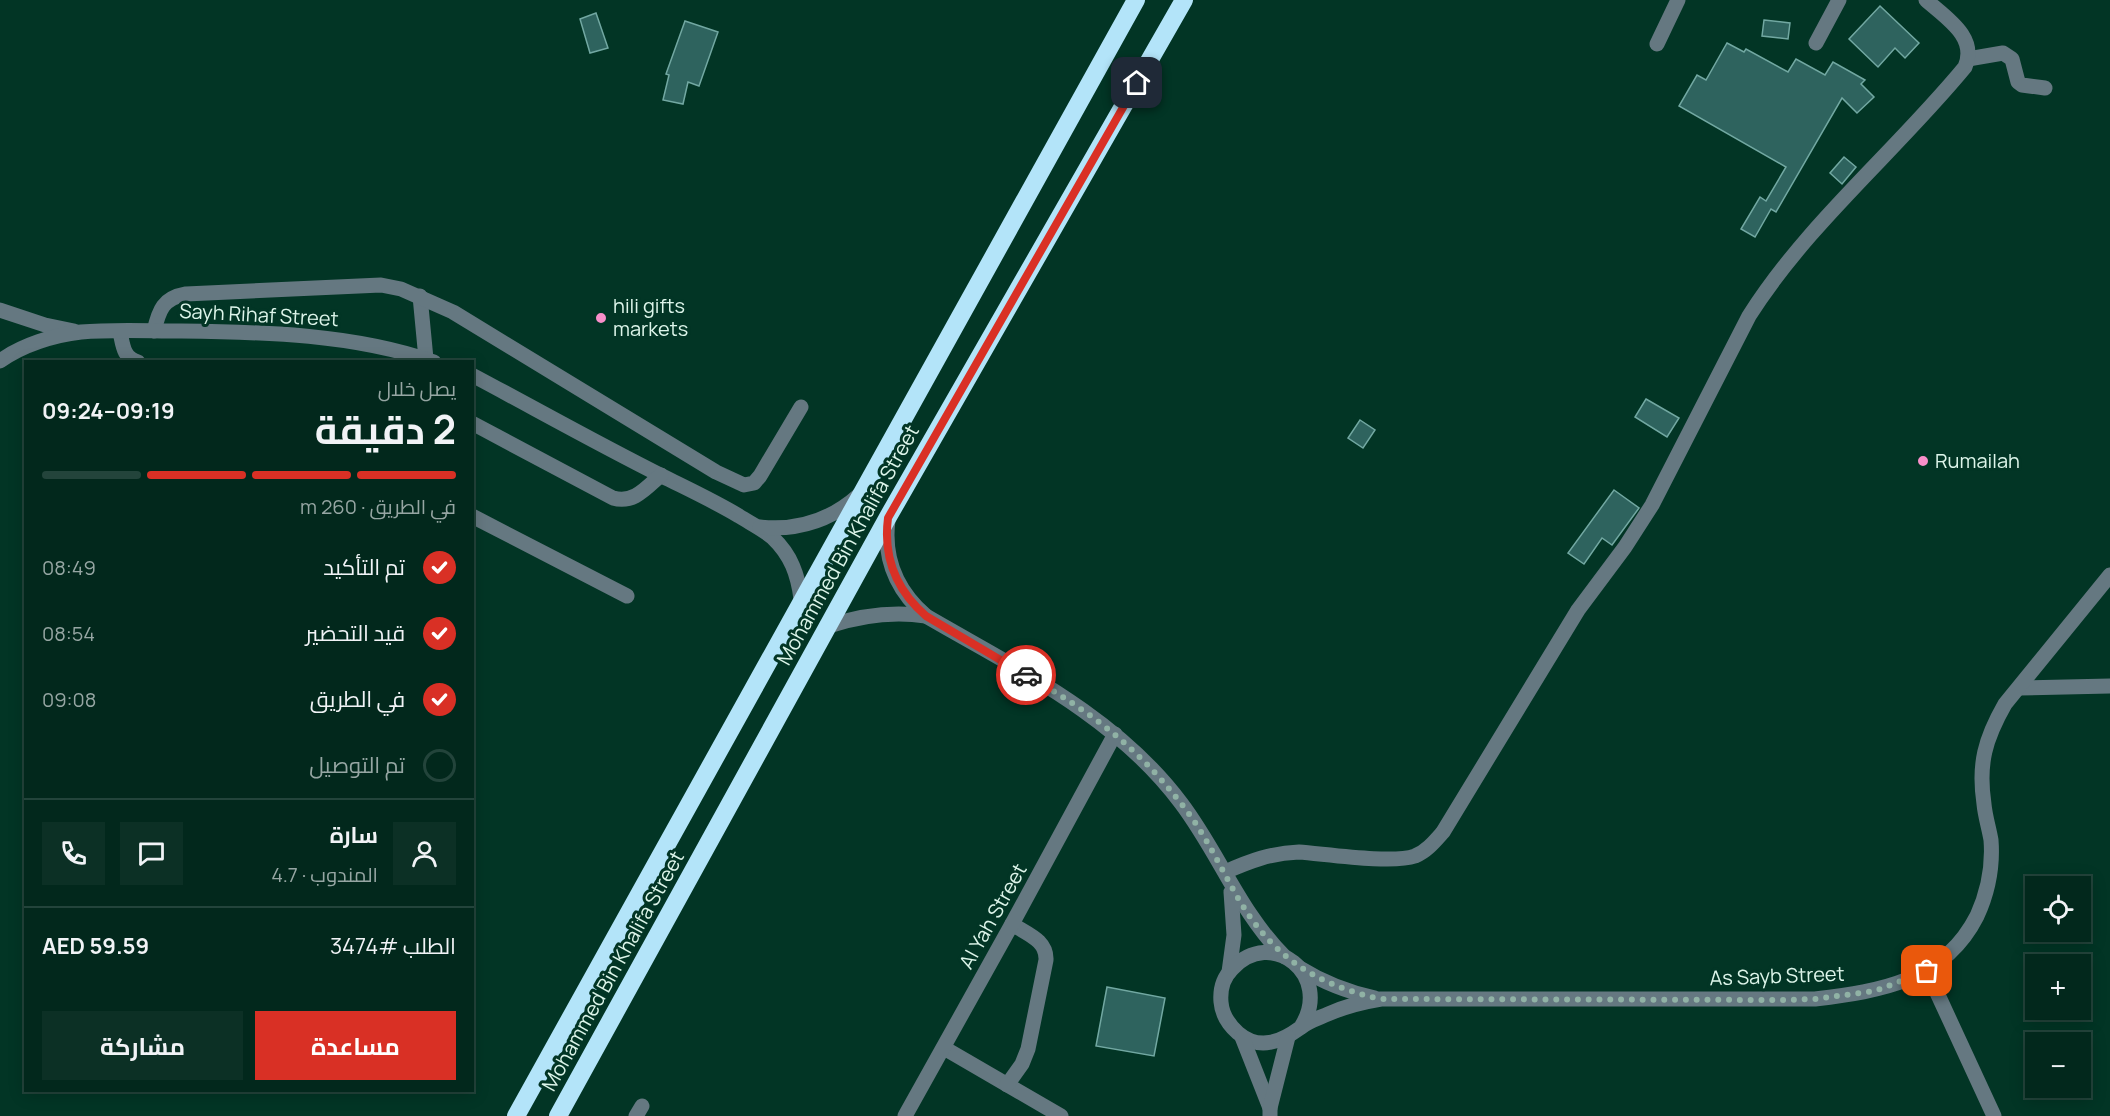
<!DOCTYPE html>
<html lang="ar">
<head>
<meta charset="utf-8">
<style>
  body { margin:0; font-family:Manrope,Cairo,sans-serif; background:#0c3025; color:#f1f3f6; direction:rtl; height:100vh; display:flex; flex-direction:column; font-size:22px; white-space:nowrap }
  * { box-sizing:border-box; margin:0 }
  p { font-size:20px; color:#96a6a3 }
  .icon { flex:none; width:33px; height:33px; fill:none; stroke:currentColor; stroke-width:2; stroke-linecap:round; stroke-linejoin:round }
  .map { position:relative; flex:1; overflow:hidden; direction:ltr }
  .sheet { position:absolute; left:24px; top:360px; width:450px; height:732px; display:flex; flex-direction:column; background:#02281c; border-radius:0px; box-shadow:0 3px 15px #0003,0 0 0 2px #23443b; direction:rtl }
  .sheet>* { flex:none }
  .fabs { position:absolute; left:2025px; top:876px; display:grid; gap:12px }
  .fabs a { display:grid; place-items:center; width:66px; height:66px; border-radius:0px; background:#02281c; box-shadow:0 3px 15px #0003,0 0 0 2px #23443b; font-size:30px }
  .pin { position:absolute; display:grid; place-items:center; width:51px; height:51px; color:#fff; margin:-26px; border-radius:12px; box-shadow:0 3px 9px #0006 }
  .courier { position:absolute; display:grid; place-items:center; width:60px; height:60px; margin:-30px; border:4px solid #d93025; border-radius:50%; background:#fff; color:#222; box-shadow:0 2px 8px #0007 }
  .summary em { font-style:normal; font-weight:700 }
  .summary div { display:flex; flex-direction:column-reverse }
  .summary { display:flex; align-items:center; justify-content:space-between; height:102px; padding:0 18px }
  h1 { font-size:39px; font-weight:700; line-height:45px }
  .bar { display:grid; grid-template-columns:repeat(4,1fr); gap:9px 6px; align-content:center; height:72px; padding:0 18px }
  .bar i { height:8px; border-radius:4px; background:#23443b }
  .bar .active { background:#d93025 }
  .bar p { grid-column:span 4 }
  .line { display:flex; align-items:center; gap:15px; padding:0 18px; border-top:2px solid #23443b }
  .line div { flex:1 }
  .round { display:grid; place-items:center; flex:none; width:63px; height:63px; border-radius:0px; background:#0c3025 }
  ol { padding:0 18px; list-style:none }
  li { display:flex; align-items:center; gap:18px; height:66px }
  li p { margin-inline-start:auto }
  li .icon { padding:6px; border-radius:50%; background:#d93025; color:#fff; stroke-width:4 }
  li:last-child { color:#96a6a3 }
  li i { width:33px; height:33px; border:3px solid #23443b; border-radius:50% }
  .action { display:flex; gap:12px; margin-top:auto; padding:12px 18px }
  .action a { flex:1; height:69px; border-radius:0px; background:#d93025; color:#fff; font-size:24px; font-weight:700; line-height:69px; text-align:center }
  .action a+a { background:#0c3025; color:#f1f3f6 }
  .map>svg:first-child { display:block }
</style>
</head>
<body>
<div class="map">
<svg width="2110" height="1116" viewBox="0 0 2110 1116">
  <rect width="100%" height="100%" fill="#023525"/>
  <g fill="#2e635e" stroke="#72a8a2" stroke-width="1.5">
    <path d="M1880,6L1919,43L1905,58L1895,48L1878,67L1849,39Z"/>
    <path d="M596,13L608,48L590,53L580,19Z"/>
    <path d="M1764,20L1790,23L1788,39L1762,36Z"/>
    <path d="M685,21L718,32L699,86L688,82L683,104L663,100L669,75L666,74Z"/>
    <path d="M1727,43L1744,52L1746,49L1788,72L1796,59L1825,75L1833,62L1865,80L1861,84L1874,97L1857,113L1842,98L1776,212L1771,209L1755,237L1741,229L1760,197L1766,201L1786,167L1679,106L1697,75L1706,80Z"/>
    <path d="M1844,157L1856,167L1842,184L1830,173Z"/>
    <path d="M1646,399L1679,418L1667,437L1635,417Z"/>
    <path d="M1360,420L1375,430L1363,448L1348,438Z"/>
    <path d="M1614,490L1639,508L1612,545L1602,538L1584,564L1568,553Z"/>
    <path d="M1107,987L1165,998L1154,1056L1096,1046Z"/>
  </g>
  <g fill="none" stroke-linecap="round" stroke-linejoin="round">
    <g stroke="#657881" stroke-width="15">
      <path d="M1816,43L1839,0"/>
      <path d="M1657,44L1678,0"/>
      <path d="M1968,59L2003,53L2012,59L2018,82L2022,85L2045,88"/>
      <path d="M420,296L426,359"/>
      <path d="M0,310L45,325L74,331"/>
      <path d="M154,331C159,310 163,298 186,294L381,285L401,289L453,312L716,472L744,485L754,483L760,476L801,407"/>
      <path d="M120,332C123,345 123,358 138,362"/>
      <path d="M0,361C22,345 54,335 81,332C114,329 148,331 181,331C265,332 354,334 434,362"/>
      <path d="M472,375C536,409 598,444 662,476C688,489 714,501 739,516C750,523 763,529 773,538C791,555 798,575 801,599"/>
      <path d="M472,423L613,498C634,504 646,488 661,475"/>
      <path d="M472,516L627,596"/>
      <path d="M888,520C883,559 896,590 926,616C1017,669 1116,716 1181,803C1219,853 1240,913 1285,957"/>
      <path d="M760,527C798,531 830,521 859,495"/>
      <path d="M829,626C862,615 892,611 926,616"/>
      <path d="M2019,688L2110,686"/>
      <path d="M1225,872C1250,861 1271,853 1299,852C1326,854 1392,864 1415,856C1427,851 1435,841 1443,832L1578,610L1625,547L1652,505L1749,316C1808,223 1895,152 1965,67C1978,37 1946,18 1926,0"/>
      <path d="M1300,968C1324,983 1348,992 1375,998"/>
      <path d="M1927,971L1994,1116"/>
      <path d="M1229,972L1234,935L1231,892"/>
      <path d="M1301,1027C1334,975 1271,926 1232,969C1223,978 1220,990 1221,1002C1222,1015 1229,1025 1238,1033C1259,1051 1281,1042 1300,1028C1308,1021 1319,1018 1328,1014C1346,1006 1363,1002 1381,999H1815C1881,991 1944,981 1977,916C1988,892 1993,866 1991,840C1989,828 1985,816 1984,804C1978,764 1985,739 2005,704L2110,575"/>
      <path d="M1242,1037L1270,1108"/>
      <path d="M944,1048L1061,1116"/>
      <path d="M1007,1085L1022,1064L1028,1049L1046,960C1047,940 1027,934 1012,924"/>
      <path d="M636,1116L642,1106"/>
      <path d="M905,1116L1012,924L1115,734"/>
      <path d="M1270,1116V1108L1288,1037"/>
    </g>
    <g stroke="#b3e4f9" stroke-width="18">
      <path d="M516,1116L1136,0"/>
      <path d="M558,1116L888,517L1184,0"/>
    </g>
  </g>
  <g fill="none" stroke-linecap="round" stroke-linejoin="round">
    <path stroke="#90b2a5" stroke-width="6" stroke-dasharray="0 10.8" d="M1026,675C1088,710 1135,745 1179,801C1204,831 1219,865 1238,898C1272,956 1315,985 1381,999L1786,1000L1815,999L1875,991L1927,971"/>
    <path stroke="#d93025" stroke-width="8" d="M1026,675L926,616C895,589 883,557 888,518L1137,83"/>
  </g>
  <g fill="#f98fca" stroke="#023525" stroke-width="2">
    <circle cx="601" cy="318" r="6"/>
    <circle cx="1923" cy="461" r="6"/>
  </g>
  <g text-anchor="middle" stroke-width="6" stroke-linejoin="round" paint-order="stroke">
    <g font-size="20" fill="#ddf5ea" stroke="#023525" text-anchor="start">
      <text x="613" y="313">hili gifts<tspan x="613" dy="23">markets</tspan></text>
      <text x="1935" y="468">Rumailah</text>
    </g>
    <g font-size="20" fill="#ddf5ea" stroke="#023525">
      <text transform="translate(259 315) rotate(3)" y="7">Sayh Rihaf Street</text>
      <text transform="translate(848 545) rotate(-61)" y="7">Mohammed Bin Khalifa Street</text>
      <text transform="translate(993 916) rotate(-61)" y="7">Al Yah Street</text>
      <text transform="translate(613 971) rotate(-61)" y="7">Mohammed Bin Khalifa Street</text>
      <text transform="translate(1777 976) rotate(-2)" y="7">As Sayb Street</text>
    </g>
  </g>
</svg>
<div class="fabs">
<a><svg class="icon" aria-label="locate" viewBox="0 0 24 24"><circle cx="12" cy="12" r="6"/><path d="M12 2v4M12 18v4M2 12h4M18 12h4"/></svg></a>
<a>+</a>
<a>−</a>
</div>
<div class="pin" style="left:1927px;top:971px;background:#ea580c"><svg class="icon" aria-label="bag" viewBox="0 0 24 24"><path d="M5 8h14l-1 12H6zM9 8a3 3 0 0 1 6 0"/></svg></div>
<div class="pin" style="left:1137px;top:83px;background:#1f2937"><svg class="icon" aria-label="home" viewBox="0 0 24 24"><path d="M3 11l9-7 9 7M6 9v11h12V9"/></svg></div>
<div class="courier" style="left:1026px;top:675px"><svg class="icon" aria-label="car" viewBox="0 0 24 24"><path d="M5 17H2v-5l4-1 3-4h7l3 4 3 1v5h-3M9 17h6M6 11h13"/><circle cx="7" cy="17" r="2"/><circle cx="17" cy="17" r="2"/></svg></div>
<section class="sheet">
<div class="summary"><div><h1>2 دقيقة</h1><p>يصل خلال</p></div><em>09:19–09:24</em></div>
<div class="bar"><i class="active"></i><i class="active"></i><i class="active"></i><i></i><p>في الطريق · 260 m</p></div>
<ol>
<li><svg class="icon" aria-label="check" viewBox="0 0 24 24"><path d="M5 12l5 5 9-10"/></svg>تم التأكيد<p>08:49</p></li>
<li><svg class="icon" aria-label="check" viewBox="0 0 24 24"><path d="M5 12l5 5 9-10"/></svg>قيد التحضير<p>08:54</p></li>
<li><svg class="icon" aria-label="check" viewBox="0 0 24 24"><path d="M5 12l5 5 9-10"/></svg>في الطريق<p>09:08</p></li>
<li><i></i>تم التوصيل</li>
</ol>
<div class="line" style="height:108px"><a class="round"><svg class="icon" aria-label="person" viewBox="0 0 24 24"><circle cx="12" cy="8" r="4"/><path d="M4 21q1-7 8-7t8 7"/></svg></a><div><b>سارة</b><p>المندوب · 4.7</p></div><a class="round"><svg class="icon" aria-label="chat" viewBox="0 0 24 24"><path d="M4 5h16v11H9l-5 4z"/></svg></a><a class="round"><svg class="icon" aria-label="phone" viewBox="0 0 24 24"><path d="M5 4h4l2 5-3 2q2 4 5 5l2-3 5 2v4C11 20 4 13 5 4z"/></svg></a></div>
<div class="line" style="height:78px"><div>الطلب #3474</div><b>AED 59.59</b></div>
<div class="action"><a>مساعدة</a><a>مشاركة</a></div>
</section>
</div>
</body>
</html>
